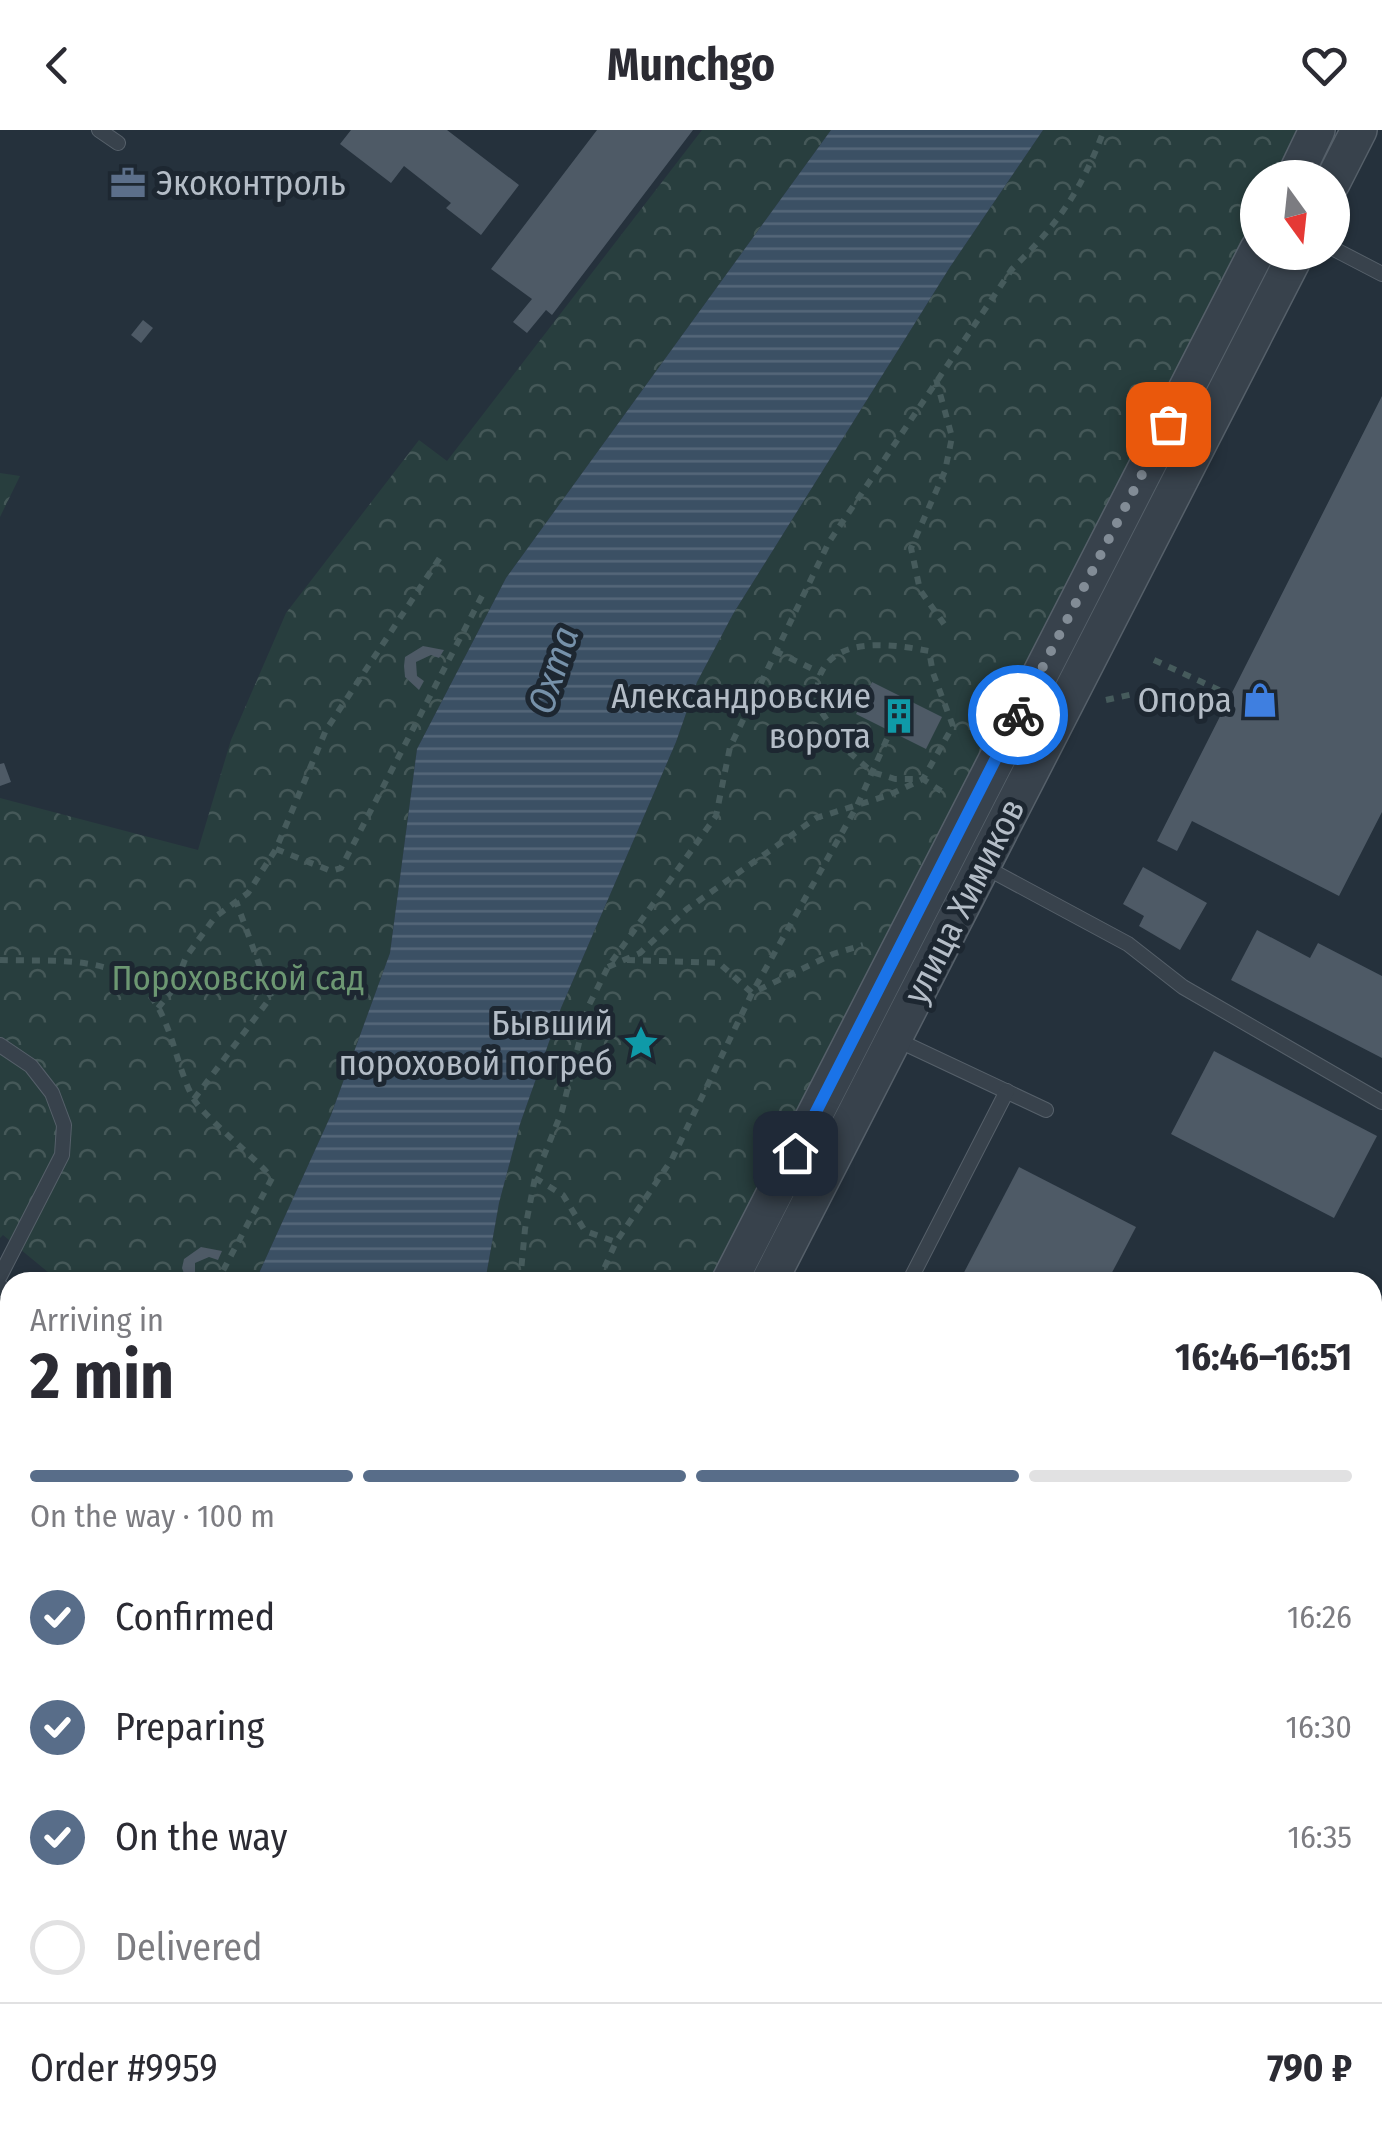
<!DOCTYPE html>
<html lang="en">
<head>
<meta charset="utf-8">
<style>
  body { margin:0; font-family:"Fira Sans Condensed",sans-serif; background:#f2f2f3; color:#2b2b33; height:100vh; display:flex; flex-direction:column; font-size:38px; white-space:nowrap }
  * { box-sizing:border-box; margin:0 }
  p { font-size:32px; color:#7c7c81 }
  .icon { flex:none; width:55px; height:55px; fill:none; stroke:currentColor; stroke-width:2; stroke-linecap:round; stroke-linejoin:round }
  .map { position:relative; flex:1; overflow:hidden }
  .details { position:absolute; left:0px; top:1142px; width:1382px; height:882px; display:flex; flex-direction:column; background:#fff; border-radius:30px 30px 0 0; box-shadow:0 2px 8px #0004 }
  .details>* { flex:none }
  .needle { width:65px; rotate:165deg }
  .controls { position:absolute; left:1240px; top:30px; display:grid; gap:20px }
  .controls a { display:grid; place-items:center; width:110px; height:110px; border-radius:50%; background:#fff; box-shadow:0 2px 8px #0004; font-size:50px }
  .pin { position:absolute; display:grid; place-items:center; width:85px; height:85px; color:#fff; margin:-42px; border-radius:20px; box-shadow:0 5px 15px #0006 }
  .courier { position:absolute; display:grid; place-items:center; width:100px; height:100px; margin:-50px; border:8px solid #1a73e8; border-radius:50%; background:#fff; color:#222; box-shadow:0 2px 12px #0007 }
  .summary em { font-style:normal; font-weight:700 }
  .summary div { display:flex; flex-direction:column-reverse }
  .summary { display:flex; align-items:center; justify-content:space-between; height:170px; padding:0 30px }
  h1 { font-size:65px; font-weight:700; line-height:75px }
  .bar { display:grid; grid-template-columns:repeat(4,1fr); gap:15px 10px; align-content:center; height:120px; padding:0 30px }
  .bar i { height:12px; border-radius:8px; background:#e1e1e2 }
  .bar .on { background:#586d89 }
  .bar p { grid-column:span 4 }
  .line { display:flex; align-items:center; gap:25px; padding:0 30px; border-top:2px solid #e1e1e2 }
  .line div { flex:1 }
  ol { padding:0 30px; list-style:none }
  li { display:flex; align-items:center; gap:30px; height:110px }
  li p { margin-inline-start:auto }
  li .icon { padding:10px; border-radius:50%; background:#586d89; color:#fff; stroke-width:4 }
  li:last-child { color:#7c7c81 }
  li i { width:55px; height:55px; border:5px solid #e1e1e2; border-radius:50% }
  header { display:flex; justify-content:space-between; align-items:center; height:130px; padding:0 30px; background:#fff; font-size:45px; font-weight:700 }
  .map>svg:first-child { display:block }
</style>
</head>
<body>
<header><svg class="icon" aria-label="back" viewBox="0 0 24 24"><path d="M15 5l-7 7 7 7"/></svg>Munchgo<svg class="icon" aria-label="heart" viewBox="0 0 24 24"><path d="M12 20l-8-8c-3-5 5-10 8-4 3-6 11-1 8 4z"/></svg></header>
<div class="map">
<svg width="1382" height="2023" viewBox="0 0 1382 2023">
  <defs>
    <pattern id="grass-tufts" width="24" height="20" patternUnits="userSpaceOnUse" patternTransform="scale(2.5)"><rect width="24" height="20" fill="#283e3e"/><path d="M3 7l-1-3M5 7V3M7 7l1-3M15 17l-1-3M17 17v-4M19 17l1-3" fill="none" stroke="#455858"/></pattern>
    <pattern id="forest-crowns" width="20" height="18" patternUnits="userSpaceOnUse" patternTransform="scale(2.5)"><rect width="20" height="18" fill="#283e3e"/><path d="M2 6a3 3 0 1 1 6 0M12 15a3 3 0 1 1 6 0" fill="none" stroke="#455858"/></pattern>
    <pattern id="water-rules" width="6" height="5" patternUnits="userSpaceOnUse" patternTransform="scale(2.5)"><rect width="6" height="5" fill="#3b5064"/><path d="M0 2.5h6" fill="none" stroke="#556779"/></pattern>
  </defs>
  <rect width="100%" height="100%" fill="#25313c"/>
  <g fill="url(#grass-tufts)">
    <path d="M10,1455V1540L0,1551V1466Z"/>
    <path d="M10,1743V1970L0,1982V1753Z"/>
  </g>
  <g fill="url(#forest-crowns)">
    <path d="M702,0H831L506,448L417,619L390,823L331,985L255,1152H60L3,1105L0,1108V668L198,720L231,610L286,483L419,310L447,331Z"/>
    <path d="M1043,0H1299L1275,47L1258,48L1257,81L712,1152H485L499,1073L520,994L561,878L676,612L697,552L733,484L950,137Z"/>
    <path d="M0,343L20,346L0,387Z"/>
    <path d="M10,1970V2015H136L129,2023H0V1982Z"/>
  </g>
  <g fill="url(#water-rules)">
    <path d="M831,0H1043L950,137L733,484L697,552L676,612L561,878L520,994L499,1073L485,1152H255L331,985L390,823L417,619L506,448Z"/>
    <path d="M10,1540V1743L0,1753V1551Z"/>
  </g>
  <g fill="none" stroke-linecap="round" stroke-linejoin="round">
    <g stroke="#3b5064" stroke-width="35">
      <path d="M0,1439L10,1428"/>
      <path d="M0,1891L10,1880"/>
    </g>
  </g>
  <g fill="#4e5a66">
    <path d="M351,0H447L519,55L481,105L446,78L451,73L404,36L391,53L340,14Z"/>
    <path d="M597,0H693L552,185L546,180L527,203L513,192L532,169L491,139Z"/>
    <path d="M128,39L139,48L129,60L118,51Z"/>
    <path d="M143,190L153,198L141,213L131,205Z"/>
    <path d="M1382,266V682L1339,766L1192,691L1177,721L1157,711Z"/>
    <path d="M423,516L444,520L439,528L431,525L416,532L417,546L424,551L419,560L405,547L404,536L405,527Z"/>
    <path d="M872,552L942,587L926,619L856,584Z"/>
    <path d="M4,633L11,652L0,656V634Z"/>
    <path d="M1143,737L1207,773L1180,820L1139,796L1144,786L1123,774Z"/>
    <path d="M1257,800L1310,828L1318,813L1382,846V928L1231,850Z"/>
    <path d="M1214,921L1377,1006L1334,1088L1171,1004Z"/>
    <path d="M1019,1037L1136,1097L1107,1152H959Z"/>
    <path d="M201,1117L222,1121L218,1130L209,1127L195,1133V1148L203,1152H187L182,1138L184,1129Z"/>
    <path d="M0,1207L10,1216V1353L0,1344Z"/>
    <path d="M1382,1920V1949L1372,1942V1933Z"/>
    <path d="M417,2015H739L733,2023H411Z"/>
  </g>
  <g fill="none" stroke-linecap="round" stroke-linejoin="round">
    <defs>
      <g id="service">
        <path d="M99,0L118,13"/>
        <path d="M1332,118L1382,144"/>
        <path d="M983,736L1128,814L1183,857L1382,972"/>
        <path d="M893,908L1046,980"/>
        <path d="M0,915L31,936L52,963L64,995L62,1025L0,1146"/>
        <path d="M909,1152L1007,961"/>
        <path d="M0,1156L10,1165"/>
        <path d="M0,1367L1,1369"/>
        <path d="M1372,1757L1382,1743"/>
        <path d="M1200,2023L1205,2015"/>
      </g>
      <g id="tertiary">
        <path d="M1294,48L1317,0"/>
        <path d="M1332,53L1359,0"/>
        <path d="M729,1152L1258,119"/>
        <path d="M769,1152L1297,122"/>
        <path d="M166,2023L173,2015"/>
        <path d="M217,2023L225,2015"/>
      </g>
    </defs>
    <use href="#service" stroke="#56606a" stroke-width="16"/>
    <use href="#tertiary" stroke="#56606a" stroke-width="38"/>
    <g stroke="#465b5c" stroke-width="6" stroke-dasharray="8 8" stroke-linecap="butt">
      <path d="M936,249L952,307L945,341L911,418L920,460L944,494"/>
      <path d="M775,521L821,543"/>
      <path d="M1154,530L1230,565"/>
      <path d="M1106,570L1138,563"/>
      <path d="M276,719L331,741L341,738L485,460"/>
      <path d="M0,830C55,832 129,822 159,879C174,907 178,938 192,966C200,984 255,1027 272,1048L217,1152"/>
      <path d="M627,830L719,833L752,863L833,824L863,815"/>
      <path d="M608,837L640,823L687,779L816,688L889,665L923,649L953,596L933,543L929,521C897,515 838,505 821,543C817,551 817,565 816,574L848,621L872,642L895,649H923L944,663"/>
      <path d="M158,878L174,858L186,827L215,787L248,763L276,719L326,600L443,423"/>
      <path d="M194,969L271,867L236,771"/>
      <path d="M535,1048L563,1065L585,1101L616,1112"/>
      <path d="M520,1152L525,1099L535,1048L562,981L588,877L608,837L716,686L730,617L829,412L1012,139C1059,93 1081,61 1104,0"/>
      <path d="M598,1152L616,1112L672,1029L752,863L857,676L890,602"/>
      <path d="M17,2023L23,2015"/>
      <path d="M82,2023L89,2015"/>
    </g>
    <use href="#service" stroke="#38424c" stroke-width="14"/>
    <use href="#tertiary" stroke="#38424c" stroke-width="35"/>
  </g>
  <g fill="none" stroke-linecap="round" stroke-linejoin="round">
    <path stroke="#828c96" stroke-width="10" stroke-dasharray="0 18" d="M1018,585L1168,294"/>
    <path stroke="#1a73e8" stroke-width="12" d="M795,1023L1018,585"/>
  </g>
  <defs>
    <symbol id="office-bare" viewBox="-9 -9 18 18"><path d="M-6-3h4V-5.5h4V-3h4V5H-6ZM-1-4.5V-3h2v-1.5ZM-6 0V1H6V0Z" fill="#5c6f8a" stroke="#1d2731" stroke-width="2.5" paint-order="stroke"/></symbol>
    <symbol id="shop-bare" viewBox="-9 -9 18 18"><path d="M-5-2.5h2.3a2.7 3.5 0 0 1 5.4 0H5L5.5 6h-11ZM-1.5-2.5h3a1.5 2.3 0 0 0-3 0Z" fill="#3f7fe0" stroke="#1d2731" stroke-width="2.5" paint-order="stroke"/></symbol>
    <symbol id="building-bare" viewBox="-9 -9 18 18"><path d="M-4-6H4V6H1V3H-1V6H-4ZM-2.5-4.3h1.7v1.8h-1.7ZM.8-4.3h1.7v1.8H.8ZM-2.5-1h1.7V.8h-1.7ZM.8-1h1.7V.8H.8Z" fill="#0f9aa8" stroke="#1d2731" stroke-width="2.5" paint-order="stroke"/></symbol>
    <symbol id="sight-bare" viewBox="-9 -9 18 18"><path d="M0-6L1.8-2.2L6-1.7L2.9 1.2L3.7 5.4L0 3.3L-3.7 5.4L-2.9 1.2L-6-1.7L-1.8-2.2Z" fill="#0f9aa8" stroke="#1d2731" stroke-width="2.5" paint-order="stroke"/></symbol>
  </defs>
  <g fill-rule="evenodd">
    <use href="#office-bare" x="103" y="28" width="50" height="50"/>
    <use href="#shop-bare" x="1235" y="545" width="50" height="50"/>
    <use href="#building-bare" x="874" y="561" width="50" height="50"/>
    <use href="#sight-bare" x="616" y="888" width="50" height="50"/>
  </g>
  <g text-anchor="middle" stroke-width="10" stroke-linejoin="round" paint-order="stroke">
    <g font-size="35" fill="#b4bdc7" stroke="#1d2731" text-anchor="end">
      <text x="156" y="65" text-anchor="start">Экоконтроль</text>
      <text x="871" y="578">Александровские<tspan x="871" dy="40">ворота</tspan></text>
      <text x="1232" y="582">Опора</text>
      <text x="613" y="905">Бывший<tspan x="613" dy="40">пороховой погреб</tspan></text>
    </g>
    <g font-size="35" fill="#b4bdc7" stroke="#1d2731">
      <text transform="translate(964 771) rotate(-63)" y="12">улица Химиков</text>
    </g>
    <g font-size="35" fill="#6c9772" stroke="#1d2731">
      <text x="238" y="860">Пороховской сад</text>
    </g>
    <g font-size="38" font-style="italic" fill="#7691a9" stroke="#1d2731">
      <text transform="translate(553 540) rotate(-72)" y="13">Охта</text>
    </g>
  </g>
</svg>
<div class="controls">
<a><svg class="needle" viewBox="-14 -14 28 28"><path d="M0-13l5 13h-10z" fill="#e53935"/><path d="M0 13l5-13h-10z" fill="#7c7c81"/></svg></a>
</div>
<div class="pin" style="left:1168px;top:294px;background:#ea580c"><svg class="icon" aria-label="bag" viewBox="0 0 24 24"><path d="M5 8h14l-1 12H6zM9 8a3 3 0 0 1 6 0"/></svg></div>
<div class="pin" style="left:795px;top:1023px;background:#1f2937"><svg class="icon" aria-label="home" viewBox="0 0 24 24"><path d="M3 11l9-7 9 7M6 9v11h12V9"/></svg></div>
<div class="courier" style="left:1018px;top:585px"><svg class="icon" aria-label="bike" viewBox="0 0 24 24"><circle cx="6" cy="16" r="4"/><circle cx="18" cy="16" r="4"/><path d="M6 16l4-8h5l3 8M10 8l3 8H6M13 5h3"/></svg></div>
<section class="details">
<div class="summary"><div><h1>2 min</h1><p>Arriving in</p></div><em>16:46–16:51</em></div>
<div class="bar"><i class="on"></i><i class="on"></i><i class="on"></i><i></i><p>On the way · 100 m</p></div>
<ol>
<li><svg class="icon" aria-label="check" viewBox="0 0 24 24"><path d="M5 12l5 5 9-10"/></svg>Confirmed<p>16:26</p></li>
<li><svg class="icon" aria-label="check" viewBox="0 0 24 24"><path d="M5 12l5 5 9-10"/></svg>Preparing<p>16:30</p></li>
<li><svg class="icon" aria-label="check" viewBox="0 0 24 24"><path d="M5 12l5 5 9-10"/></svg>On the way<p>16:35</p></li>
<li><i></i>Delivered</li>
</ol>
<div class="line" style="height:130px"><div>Order #9959</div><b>790 ₽</b></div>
</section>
</div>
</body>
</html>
